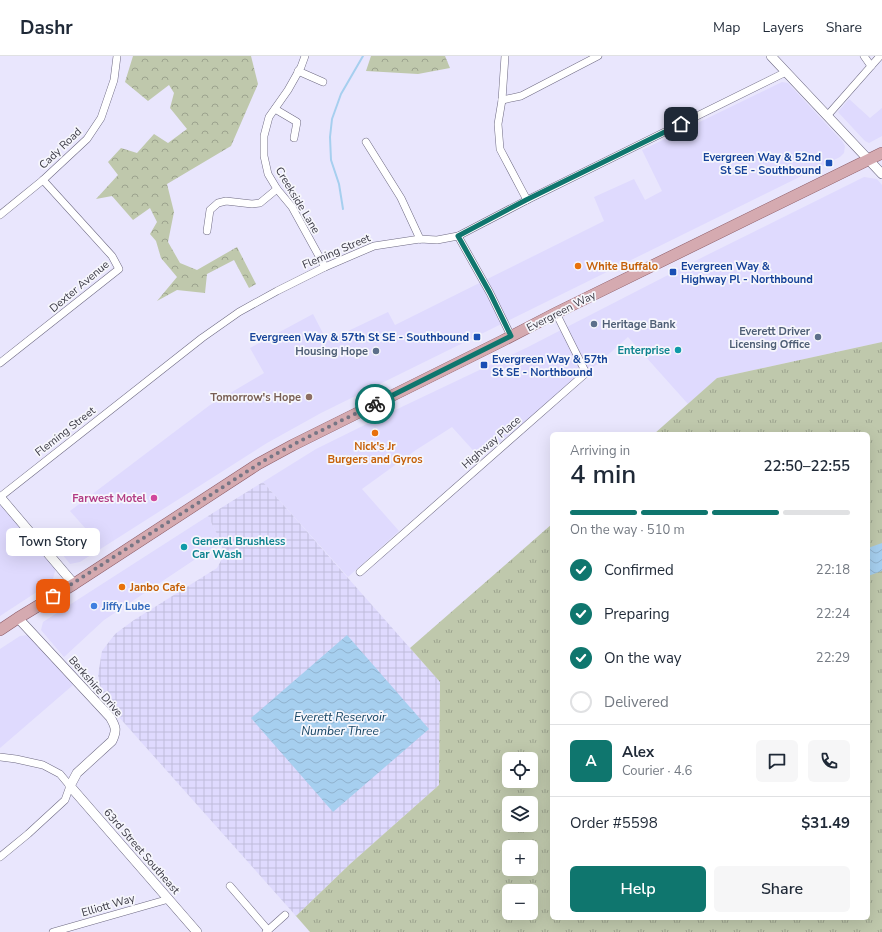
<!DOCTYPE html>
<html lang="en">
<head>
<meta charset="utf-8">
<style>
  body { margin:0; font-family:"Nunito Sans",sans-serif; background:#f6f6f7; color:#1f2937; height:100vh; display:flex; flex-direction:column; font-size:15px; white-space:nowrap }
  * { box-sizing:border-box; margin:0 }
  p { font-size:13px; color:#747a83 }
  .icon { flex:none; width:22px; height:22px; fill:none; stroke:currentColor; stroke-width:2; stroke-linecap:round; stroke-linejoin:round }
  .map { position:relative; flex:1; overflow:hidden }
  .panel { position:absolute; left:550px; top:376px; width:320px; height:488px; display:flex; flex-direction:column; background:#fff; border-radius:6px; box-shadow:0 4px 16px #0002 }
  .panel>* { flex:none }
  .buttons { position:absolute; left:502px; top:696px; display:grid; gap:8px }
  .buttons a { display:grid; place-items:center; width:36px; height:36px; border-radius:6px; background:#fff; box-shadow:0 4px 16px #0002; font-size:20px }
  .pin { position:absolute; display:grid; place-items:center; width:34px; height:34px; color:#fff; margin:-17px; border-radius:8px; box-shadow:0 2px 6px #0006 }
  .courier { position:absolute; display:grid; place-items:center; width:40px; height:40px; margin:-20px; border:3px solid #0f766e; border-radius:50%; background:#fff; color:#222; box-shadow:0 1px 5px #0007 }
  .bubble { position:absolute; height:28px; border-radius:6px; background:#fff; box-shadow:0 4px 16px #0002; font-size:13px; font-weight:600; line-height:28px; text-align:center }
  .head em { font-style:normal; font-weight:600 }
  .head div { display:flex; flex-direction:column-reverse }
  .head { display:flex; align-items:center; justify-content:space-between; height:68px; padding:0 20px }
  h1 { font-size:26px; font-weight:600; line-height:30px }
  .bar { display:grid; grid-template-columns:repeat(4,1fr); gap:6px 4px; align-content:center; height:48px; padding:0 20px }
  .bar i { height:5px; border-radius:3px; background:#e0e1e3 }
  .bar .on { background:#0f766e }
  .bar p { grid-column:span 4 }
  .line { display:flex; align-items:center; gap:10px; padding:0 20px; border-top:1px solid #e0e1e3 }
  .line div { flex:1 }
  .round { display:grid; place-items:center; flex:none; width:42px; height:42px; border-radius:6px; background:#f6f6f7 }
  ol { padding:0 20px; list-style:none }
  li { display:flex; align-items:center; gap:12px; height:44px }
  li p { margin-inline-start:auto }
  li .icon { padding:4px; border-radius:50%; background:#0f766e; color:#fff; stroke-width:4 }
  li:last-child { color:#747a83 }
  li i { width:22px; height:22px; border:2px solid #e0e1e3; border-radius:50% }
  .action { display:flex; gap:8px; margin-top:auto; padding:8px 20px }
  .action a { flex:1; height:46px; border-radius:6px; background:#0f766e; color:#fff; font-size:16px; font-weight:600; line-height:46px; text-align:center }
  .action a+a { background:#f6f6f7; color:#1f2937 }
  header { display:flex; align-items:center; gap:24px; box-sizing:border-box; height:56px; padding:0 20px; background:#fff; border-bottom:1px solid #e0e1e3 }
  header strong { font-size:19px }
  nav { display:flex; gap:22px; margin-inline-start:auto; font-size:14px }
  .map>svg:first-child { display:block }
</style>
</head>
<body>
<header>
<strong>Dashr</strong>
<nav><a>Map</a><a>Layers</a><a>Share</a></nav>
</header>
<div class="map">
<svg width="882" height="876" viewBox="0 0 882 876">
  <defs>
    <pattern id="industrial-grid" width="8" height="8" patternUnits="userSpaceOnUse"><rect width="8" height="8" fill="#dfdafe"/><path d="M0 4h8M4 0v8" fill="none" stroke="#c0bcdb"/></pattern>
    <pattern id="grass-tufts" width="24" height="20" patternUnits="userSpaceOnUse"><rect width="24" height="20" fill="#bfc8ac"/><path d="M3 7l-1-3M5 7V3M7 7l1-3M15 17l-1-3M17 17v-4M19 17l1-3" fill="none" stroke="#9ca38e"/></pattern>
    <pattern id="forest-crowns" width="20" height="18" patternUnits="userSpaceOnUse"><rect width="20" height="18" fill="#bfc8ac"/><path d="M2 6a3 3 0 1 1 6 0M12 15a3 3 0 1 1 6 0" fill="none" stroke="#9ca38e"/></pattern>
    <pattern id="water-waves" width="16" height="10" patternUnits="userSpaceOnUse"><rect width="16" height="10" fill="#a6cfef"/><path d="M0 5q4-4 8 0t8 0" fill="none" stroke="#90b2ce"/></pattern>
  </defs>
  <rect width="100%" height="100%" fill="#e9e6fd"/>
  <g fill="#dfdafe">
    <path d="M782,26L788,27L842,85L845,90L844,97L840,101L321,357L267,387L80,506L70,508L58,493L74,483L76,478L86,473L70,455L210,349L264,317L250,292L313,258L327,285L388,256L395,269L604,165L594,141L634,123L645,144L662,135L642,94Z"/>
    <path d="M849,43L870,62L882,52V80L869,87L865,85L838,56Z"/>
    <path d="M864,121L877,123L882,129V286L717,322L688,348L628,281L601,305L480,402L452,371L416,394L362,433L399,475L348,521L263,426L316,393L391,356L526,292L707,199Z"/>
    <path d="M0,449L56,512L52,526L0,560Z"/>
    <path d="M208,460L221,486L104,564L64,601L41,574L43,566Z"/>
    <path d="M28,579L73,629L0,692V593L20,580Z"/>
  </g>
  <path fill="url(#industrial-grid)" d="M263,426L440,626L439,729L350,808L296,860L118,660L101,636L98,619L102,595L115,578L134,564L217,512L223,501L221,486L208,460Z"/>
  <path fill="url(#grass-tufts)" fill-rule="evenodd" d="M882,286V876H310L296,860L350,808L439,729L440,626L410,592L552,468V862H868V378H654L717,322ZM509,703H531V725H509ZM509,747H531V769H509ZM509,791H531V813H509ZM509,835H531V857H509Z"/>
  <g fill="url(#forest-crowns)">
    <path d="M133,0H251L258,28L231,90L167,128L174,156L168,186L180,207L197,214L237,191L256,228L249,232L234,204L207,218L205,237L177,234L157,245L177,221L161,202L156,185L150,178L157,166L150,152L133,164L112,140L96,143L118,119L108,106L121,92L137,97L154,78L168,87L187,73L170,52L174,37L169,29L148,45L125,26Z"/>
    <path d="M371,0H445L450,12L418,18L366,15Z"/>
  </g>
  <g fill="url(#water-waves)">
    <path d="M882,487V515L868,520V492Z"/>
    <path d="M347,579L429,673L333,756L251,662Z"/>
  </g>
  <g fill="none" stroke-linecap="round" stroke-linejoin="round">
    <path stroke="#a6cfef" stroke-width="2" d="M343,153L339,128L331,104L330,81L332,63L341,38L363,0"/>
    <defs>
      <g id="minor">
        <path d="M305,0L301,11L288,34L269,61L264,80V100L268,118L277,133L292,151L325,211"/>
        <path d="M505,0L502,44L498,68L500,93L527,144"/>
        <path d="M864,0L871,10"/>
        <path d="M298,15L323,26"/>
        <path d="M502,44L521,40L598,0"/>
        <path d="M275,53L297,66L294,82"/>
        <path d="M827,60L880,0"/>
        <path d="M366,86L401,142L420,183"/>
        <path d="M0,159L43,124L87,83L101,62L114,24L117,0"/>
        <path d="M207,175L210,154L218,147L226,145L252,148L260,147L277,133"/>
        <path d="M458,180L490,237L511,280"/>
        <path d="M0,307L119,213L112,200L43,124"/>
        <path d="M0,441L202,282L239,256L277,235L325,211L374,190L420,183L437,184L458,180L527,144L786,16"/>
        <path d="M360,516L586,317L556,257"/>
        <path d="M0,701L16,703L43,709L60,718L70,730L65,744L28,778L0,801"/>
        <path d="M230,830L268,874"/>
        <path d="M53,876L169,843"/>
        <path d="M266,876L285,859"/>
      </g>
      <g id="tertiary">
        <path d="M771,0L882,118"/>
        <path d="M0,441L74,528"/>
        <path d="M18,562L110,661C116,671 117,674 112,685L77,717L70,730L197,876"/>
      </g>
      <path id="primary" d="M0,574L18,562L74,528L258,408L293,389L502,285L556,257L882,97"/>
    </defs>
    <use href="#minor" stroke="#6d6982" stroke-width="8"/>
    <use href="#tertiary" stroke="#6d6982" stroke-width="10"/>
    <use href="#primary" stroke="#8d5d68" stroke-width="12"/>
    <use href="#minor" stroke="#fff" stroke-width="7"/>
    <use href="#tertiary" stroke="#fff" stroke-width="9"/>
    <use href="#primary" stroke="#d5aab0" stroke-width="11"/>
  </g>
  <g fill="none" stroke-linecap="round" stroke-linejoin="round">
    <path stroke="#777685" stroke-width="4" stroke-dasharray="0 7.2" d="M53,540L265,404L298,386L375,348"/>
    <path stroke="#0f766e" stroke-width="5" d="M375,348L511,280L490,237L458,180L526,144L681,68"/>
  </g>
  <g fill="#1a4fb4" stroke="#f6f6fc" stroke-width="1.5">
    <rect x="825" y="103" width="8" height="8" rx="2"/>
    <rect x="669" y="212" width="8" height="8" rx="2"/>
    <rect x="473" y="277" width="8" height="8" rx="2"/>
    <rect x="480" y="305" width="8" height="8" rx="2"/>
  </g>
  <g fill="#e8710a" stroke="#f6f6fc" stroke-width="1.5">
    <circle cx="578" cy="210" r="4"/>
    <circle cx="375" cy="377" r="4"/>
    <circle cx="122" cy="531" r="4"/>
  </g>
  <g fill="#5c6f8a" stroke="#f6f6fc" stroke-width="1.5">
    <circle cx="594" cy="268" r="4"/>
    <circle cx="818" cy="281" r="4"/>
    <circle cx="376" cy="295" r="4"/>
  </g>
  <g fill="#0f9aa8" stroke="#f6f6fc" stroke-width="1.5">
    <circle cx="678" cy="294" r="4"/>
    <circle cx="184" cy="491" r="4"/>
  </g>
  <circle fill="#8d6e63" stroke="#f6f6fc" stroke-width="1.5" cx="309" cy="341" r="4"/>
  <circle fill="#d1479c" stroke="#f6f6fc" stroke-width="1.5" cx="154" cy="442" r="4"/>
  <circle fill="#3f7fe0" stroke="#f6f6fc" stroke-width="1.5" cx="94" cy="550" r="4"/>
  <g text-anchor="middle" stroke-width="3.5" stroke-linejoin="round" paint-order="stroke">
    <g font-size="11" fill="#3a3944" stroke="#f6f6fc">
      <text transform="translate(60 92) rotate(-44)" y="4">Cady Road</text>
      <text transform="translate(298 144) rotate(59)" y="4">Creekside Lane</text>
      <text transform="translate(336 195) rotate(-23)" y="4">Fleming Street</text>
      <text transform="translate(79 230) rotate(-40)" y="4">Dexter Avenue</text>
      <text transform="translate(561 255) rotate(-27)" y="4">Evergreen Way</text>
      <text transform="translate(65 375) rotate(-38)" y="4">Fleming Street</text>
      <text transform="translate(491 386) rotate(-41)" y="4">Highway Place</text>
      <text transform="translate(96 630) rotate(49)" y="4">Berkshire Drive</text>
      <text transform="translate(142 795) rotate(49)" y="4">63rd Street Southeast</text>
      <text transform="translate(108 849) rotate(-16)" y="4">Elliott Way</text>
    </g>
    <g font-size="11" font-weight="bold" fill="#164399" stroke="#f6f6fc" text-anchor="end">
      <text x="821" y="105">Evergreen Way &amp; 52nd<tspan x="821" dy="13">St SE - Southbound</tspan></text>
      <text x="681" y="214" text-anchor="start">Evergreen Way &amp;<tspan x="681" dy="13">Highway Pl - Northbound</tspan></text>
      <text x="469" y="285">Evergreen Way &amp; 57th St SE - Southbound</text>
      <text x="492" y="307" text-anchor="start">Evergreen Way &amp; 57th<tspan x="492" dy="13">St SE - Northbound</tspan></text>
    </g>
    <g font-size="11" font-weight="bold" fill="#c56008" stroke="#f6f6fc" text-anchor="start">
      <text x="586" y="214">White Buffalo</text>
      <text x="375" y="394" text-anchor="middle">Nick's Jr<tspan x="375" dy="13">Burgers and Gyros</tspan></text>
      <text x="130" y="535">Janbo Cafe</text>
    </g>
    <g font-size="11" font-weight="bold" fill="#4e5e75" stroke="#f6f6fc" text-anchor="end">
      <text x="602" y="272" text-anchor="start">Heritage Bank</text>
      <text x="810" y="279">Everett Driver<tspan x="810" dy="13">Licensing Office</tspan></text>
      <text x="368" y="299">Housing Hope</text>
    </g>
    <g font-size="11" font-weight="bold" fill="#0d838f" stroke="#f6f6fc" text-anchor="end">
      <text x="670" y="298">Enterprise</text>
      <text x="192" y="489" text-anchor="start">General Brushless<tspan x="192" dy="13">Car Wash</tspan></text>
    </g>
    <g font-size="11" font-weight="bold" fill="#785e54" stroke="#f6f6fc" text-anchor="end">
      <text x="301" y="345">Tomorrow's Hope</text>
    </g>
    <g font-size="11" font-weight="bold" fill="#b23c85" stroke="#f6f6fc" text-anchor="end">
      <text x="146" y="446">Farwest Motel</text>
    </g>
    <g font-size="11" font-weight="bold" fill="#366cbe" stroke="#f6f6fc" text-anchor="start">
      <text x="102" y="554">Jiffy Lube</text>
    </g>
    <g font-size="12" font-style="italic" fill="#134363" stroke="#f6f6fc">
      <text x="340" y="665">Everett Reservoir<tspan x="340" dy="14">Number Three</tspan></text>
    </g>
  </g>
</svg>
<div class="buttons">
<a><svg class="icon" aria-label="locate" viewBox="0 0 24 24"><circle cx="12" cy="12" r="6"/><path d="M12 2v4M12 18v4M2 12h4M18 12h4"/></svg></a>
<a><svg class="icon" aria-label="layers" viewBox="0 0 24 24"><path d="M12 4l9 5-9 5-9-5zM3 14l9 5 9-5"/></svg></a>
<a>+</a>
<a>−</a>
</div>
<div class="pin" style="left:53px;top:540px;background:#ea580c"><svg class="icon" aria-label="bag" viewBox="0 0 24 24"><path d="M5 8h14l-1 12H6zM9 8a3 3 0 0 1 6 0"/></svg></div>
<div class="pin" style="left:681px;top:68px;background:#1f2937"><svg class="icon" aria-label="home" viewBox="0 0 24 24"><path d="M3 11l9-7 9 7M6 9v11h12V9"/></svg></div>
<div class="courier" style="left:375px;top:348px"><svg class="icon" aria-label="bike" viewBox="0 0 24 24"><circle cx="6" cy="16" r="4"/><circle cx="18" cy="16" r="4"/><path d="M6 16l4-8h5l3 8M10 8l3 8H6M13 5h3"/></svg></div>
<div class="bubble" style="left:6px;top:472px;width:94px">Town Story</div>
<section class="panel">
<div class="head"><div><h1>4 min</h1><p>Arriving in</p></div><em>22:50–22:55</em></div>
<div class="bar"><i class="on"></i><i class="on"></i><i class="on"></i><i></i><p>On the way · 510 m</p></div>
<ol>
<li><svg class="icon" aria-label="check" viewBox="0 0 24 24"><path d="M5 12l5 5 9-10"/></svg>Confirmed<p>22:18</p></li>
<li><svg class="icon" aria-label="check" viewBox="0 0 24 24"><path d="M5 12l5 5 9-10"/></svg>Preparing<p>22:24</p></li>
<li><svg class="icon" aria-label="check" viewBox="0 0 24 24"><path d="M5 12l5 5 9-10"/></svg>On the way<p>22:29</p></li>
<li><i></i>Delivered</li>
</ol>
<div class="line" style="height:72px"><b class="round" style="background:#0f766e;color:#fff">A</b><div><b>Alex</b><p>Courier · 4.6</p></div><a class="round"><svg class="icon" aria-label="chat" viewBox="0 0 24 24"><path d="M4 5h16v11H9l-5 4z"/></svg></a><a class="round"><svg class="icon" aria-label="phone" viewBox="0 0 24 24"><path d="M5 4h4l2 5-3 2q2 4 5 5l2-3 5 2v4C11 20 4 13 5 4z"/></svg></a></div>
<div class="line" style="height:52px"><div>Order #5598</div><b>$31.49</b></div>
<div class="action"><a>Help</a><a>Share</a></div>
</section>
</div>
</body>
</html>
